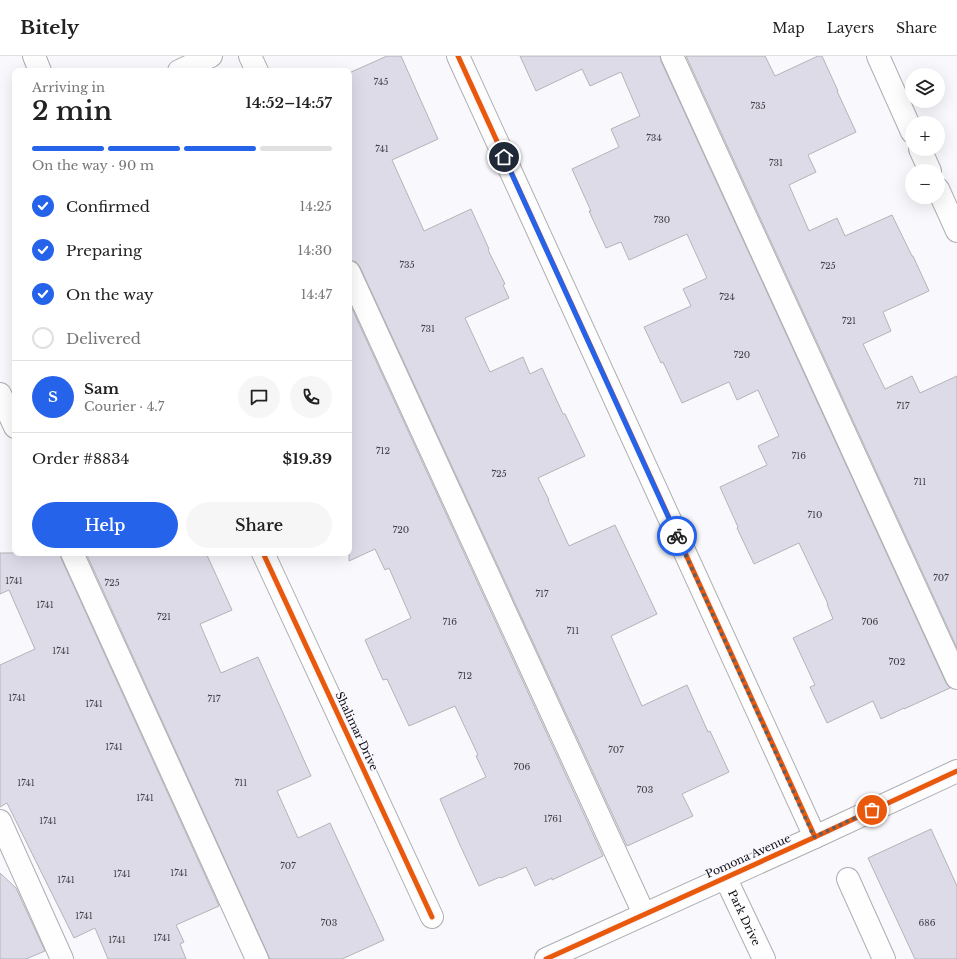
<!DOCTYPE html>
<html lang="en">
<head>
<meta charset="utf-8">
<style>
  body { margin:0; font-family:"Libre Baskerville",serif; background:#f6f6f6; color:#222; height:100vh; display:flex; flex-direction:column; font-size:15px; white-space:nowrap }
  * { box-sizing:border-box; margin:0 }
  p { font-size:13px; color:#767676 }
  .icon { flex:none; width:22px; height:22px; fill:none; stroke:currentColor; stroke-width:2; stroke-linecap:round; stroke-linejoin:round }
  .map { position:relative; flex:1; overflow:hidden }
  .sheet { position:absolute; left:12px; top:12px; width:340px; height:488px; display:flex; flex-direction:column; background:#fff; border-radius:8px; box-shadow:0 4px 16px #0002 }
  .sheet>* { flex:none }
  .buttons { position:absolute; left:905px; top:12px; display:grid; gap:8px }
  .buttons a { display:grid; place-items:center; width:40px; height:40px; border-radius:50%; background:#fff; box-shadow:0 4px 16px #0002; font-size:20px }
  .pin { position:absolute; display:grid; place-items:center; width:34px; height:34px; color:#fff; margin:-17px; border:2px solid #fff; border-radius:50%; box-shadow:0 1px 4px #0007 }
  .courier { position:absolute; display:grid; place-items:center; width:40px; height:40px; margin:-20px; border:3px solid #2563eb; border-radius:50%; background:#fff; color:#222; box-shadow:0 1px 5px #0007 }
  .overview em { font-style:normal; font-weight:600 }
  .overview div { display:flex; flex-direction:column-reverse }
  .overview { display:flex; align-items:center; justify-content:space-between; height:68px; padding:0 20px }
  h1 { font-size:26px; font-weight:600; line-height:30px }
  .bar { display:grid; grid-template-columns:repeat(4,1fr); gap:6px 4px; align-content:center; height:48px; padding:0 20px }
  .bar i { height:5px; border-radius:3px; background:#e0e0e0 }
  .bar .current { background:#2563eb }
  .bar p { grid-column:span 4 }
  .line { display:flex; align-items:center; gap:10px; padding:0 20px; border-top:1px solid #e0e0e0 }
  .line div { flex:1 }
  .round { display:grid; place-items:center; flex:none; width:42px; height:42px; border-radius:21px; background:#f6f6f6 }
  ol { padding:0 20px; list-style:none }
  li { display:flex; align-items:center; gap:12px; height:44px }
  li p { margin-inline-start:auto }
  li .icon { padding:4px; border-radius:50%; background:#2563eb; color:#fff; stroke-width:4 }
  li:last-child { color:#767676 }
  li i { width:22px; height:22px; border:2px solid #e0e0e0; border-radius:50% }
  .action { display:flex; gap:8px; margin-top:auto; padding:8px 20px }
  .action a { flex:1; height:46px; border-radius:24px; background:#2563eb; color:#fff; font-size:16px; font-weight:600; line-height:46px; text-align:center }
  .action a+a { background:#f6f6f6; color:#222 }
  header { display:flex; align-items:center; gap:24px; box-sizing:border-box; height:56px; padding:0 20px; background:#fff; border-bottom:1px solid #e0e0e0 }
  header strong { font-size:19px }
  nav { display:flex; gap:22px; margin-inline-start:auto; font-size:14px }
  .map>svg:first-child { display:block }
</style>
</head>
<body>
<header>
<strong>Bitely</strong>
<nav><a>Map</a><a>Layers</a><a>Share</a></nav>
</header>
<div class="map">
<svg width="957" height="903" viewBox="0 0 957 903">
  <rect width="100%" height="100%" fill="#f9f8fc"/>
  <g fill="#dedbe9" stroke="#b4b3b7">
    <path d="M387,0H401L438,83L392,104L424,175L471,153L489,193L488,194L505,228L503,229L509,242L465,262L490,316L523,301L530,318L542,312L563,358H565L585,400L538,422L549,444H548L569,490L615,469L657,558L611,580L642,650L687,629L708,676L710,675L729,716L682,738L693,760L627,790L360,211L356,206L349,204V17Z"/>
    <path d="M520,0H660L661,5L946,627L950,632L904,653V652L881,663L873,645L827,667L810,631L815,629L793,582L833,563L827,548H828L799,487L754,508L737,472L738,471L720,431L767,409L758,390L779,380L758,334L737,344L729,326L682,347L663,306L661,307L644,271L691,250L683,233L707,222L687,178L629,204L621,186L606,192L589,155H591L572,113L619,91L611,73L640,60L621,16L590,30L582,13L536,35Z"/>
    <path d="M686,0H765L775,20L818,0H822L838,35H837L856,76L808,99L816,116L789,129L809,175L837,162L845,180L892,159L912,200H913L929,235L883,256L891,275L863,288L885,333L912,320L920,337L957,320V592Z"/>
    <path d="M349,246L603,800L552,824V822L535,830L526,811L501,822L500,821L479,830L460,789L440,743L486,721L476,700L478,699L455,650L409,670L387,623L383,624L365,584L411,562L389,512L385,514L375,493L349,505Z"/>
    <path d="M0,497H60L61,502L219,850L176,869L184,886L180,888L186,903H108L95,872L74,882L7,747L0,751V609L35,593L9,534L0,538Z"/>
    <path d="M86,497H206L232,554L200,568L221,617L258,601L311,720L277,735L298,782L330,767L384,884L342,903H270Z"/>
    <path d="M931,773L957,830V903H915L868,802Z"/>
    <path d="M0,817L16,832L45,895L26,903H0Z"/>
  </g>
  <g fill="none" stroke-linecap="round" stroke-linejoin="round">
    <defs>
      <g id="minor">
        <path d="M34,0L40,15"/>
        <path d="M250,0L257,15"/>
        <path d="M458,0L815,781"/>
        <path d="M672,0L957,622"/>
        <path d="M878,0L912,76"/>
        <path d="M179,15L211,0"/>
        <path d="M920,93L930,115"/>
        <path d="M938,133L957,175"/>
        <path d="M349,216L644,858"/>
        <path d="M0,338L15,371"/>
        <path d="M72,497L257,903"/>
        <path d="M263,497L432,861"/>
        <path d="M0,765L62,903"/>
        <path id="s1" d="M725,821L764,903"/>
        <path d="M848,823L884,903"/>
        <path d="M546,903L815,781L957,715"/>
      </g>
    </defs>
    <use href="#minor" stroke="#aeaeb2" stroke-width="24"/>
    <use href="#minor" stroke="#fefeff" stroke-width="22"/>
    <defs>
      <g id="cycleway">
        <path d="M458,0L815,781"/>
        <path d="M263,497L432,861"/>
        <path d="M546,903L815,781L957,715"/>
      </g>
    </defs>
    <use href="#cycleway" stroke="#f8f7fd" stroke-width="8"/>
    <use href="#cycleway" stroke="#e8590c" stroke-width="5"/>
  </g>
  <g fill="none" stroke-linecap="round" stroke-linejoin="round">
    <path stroke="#605f64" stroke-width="4" stroke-dasharray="0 7.2" d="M677,480L814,781L872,754"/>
    <path stroke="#2563eb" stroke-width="5" d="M504,101L677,480"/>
  </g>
  <g text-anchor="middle" stroke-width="3" stroke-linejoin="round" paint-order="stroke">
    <g font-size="9" fill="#424048">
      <text x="381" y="29">745</text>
      <text x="758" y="53">735</text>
      <text x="654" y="85">734</text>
      <text x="382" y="96">741</text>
      <text x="776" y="110">731</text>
      <text x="662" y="167">730</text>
      <text x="407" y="212">735</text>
      <text x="828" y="213">725</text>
      <text x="727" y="244">724</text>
      <text x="849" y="268">721</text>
      <text x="428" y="276">731</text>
      <text x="742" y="302">720</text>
      <text x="903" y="353">717</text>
      <text x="383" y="398">712</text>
      <text x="799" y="403">716</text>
      <text x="499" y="421">725</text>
      <text x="920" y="429">711</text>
      <text x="815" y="462">710</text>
      <text x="401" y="477">720</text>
      <text x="941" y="525">707</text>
      <text x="14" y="528">1741</text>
      <text x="112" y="530">725</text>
      <text x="542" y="541">717</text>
      <text x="45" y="552">1741</text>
      <text x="164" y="564">721</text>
      <text x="450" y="569">716</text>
      <text x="870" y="569">706</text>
      <text x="573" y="578">711</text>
      <text x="61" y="598">1741</text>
      <text x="897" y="609">702</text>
      <text x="465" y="623">712</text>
      <text x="17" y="645">1741</text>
      <text x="214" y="646">717</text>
      <text x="94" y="651">1741</text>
      <text x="114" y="694">1741</text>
      <text x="616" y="697">707</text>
      <text x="522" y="714">706</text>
      <text x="26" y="730">1741</text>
      <text x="241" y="730">711</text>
      <text x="645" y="737">703</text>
      <text x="145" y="745">1741</text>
      <text x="553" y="766">1761</text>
      <text x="48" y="768">1741</text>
      <text x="288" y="813">707</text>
      <text x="179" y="820">1741</text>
      <text x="122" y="821">1741</text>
      <text x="66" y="827">1741</text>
      <text x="84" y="863">1741</text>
      <text x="329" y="870">703</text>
      <text x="927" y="870">686</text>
      <text x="162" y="885">1741</text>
      <text x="117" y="887">1741</text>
    </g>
    <g font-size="11" fill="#0e0d12" stroke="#f8f7fd">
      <text transform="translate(357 675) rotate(65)" y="4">Shalimar Drive</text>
      <text transform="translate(748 800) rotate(-24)" y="4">Pomona Avenue</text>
      <text dy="4" stroke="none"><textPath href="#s1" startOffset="45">Park Drive</textPath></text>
    </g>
  </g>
</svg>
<div class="buttons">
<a><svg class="icon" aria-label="layers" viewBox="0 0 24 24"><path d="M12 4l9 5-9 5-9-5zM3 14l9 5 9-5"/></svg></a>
<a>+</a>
<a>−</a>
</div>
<div class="pin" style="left:872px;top:754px;background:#ea580c"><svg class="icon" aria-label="bag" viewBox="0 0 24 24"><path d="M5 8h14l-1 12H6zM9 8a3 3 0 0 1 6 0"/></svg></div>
<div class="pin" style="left:504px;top:101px;background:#1f2937"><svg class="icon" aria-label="home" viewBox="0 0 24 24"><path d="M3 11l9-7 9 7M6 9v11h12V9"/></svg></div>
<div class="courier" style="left:677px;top:480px"><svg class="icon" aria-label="bike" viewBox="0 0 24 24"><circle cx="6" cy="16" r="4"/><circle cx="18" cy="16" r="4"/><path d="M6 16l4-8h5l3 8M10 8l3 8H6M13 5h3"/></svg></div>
<section class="sheet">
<div class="overview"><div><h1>2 min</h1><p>Arriving in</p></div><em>14:52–14:57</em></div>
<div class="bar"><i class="current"></i><i class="current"></i><i class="current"></i><i></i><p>On the way · 90 m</p></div>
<ol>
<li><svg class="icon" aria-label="check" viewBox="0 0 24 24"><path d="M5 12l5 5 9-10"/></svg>Confirmed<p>14:25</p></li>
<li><svg class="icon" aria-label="check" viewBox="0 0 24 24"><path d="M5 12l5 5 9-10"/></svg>Preparing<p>14:30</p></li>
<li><svg class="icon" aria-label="check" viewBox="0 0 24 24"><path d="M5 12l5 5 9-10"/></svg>On the way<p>14:47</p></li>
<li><i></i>Delivered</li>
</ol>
<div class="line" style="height:72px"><b class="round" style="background:#2563eb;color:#fff">S</b><div><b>Sam</b><p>Courier · 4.7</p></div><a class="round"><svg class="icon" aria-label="chat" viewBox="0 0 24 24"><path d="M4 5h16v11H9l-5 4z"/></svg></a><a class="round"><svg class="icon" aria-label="phone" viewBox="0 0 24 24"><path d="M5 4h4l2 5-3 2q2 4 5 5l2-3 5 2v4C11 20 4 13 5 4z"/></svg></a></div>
<div class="line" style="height:52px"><div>Order #8834</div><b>$19.39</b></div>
<div class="action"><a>Help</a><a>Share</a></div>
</section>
</div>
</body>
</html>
